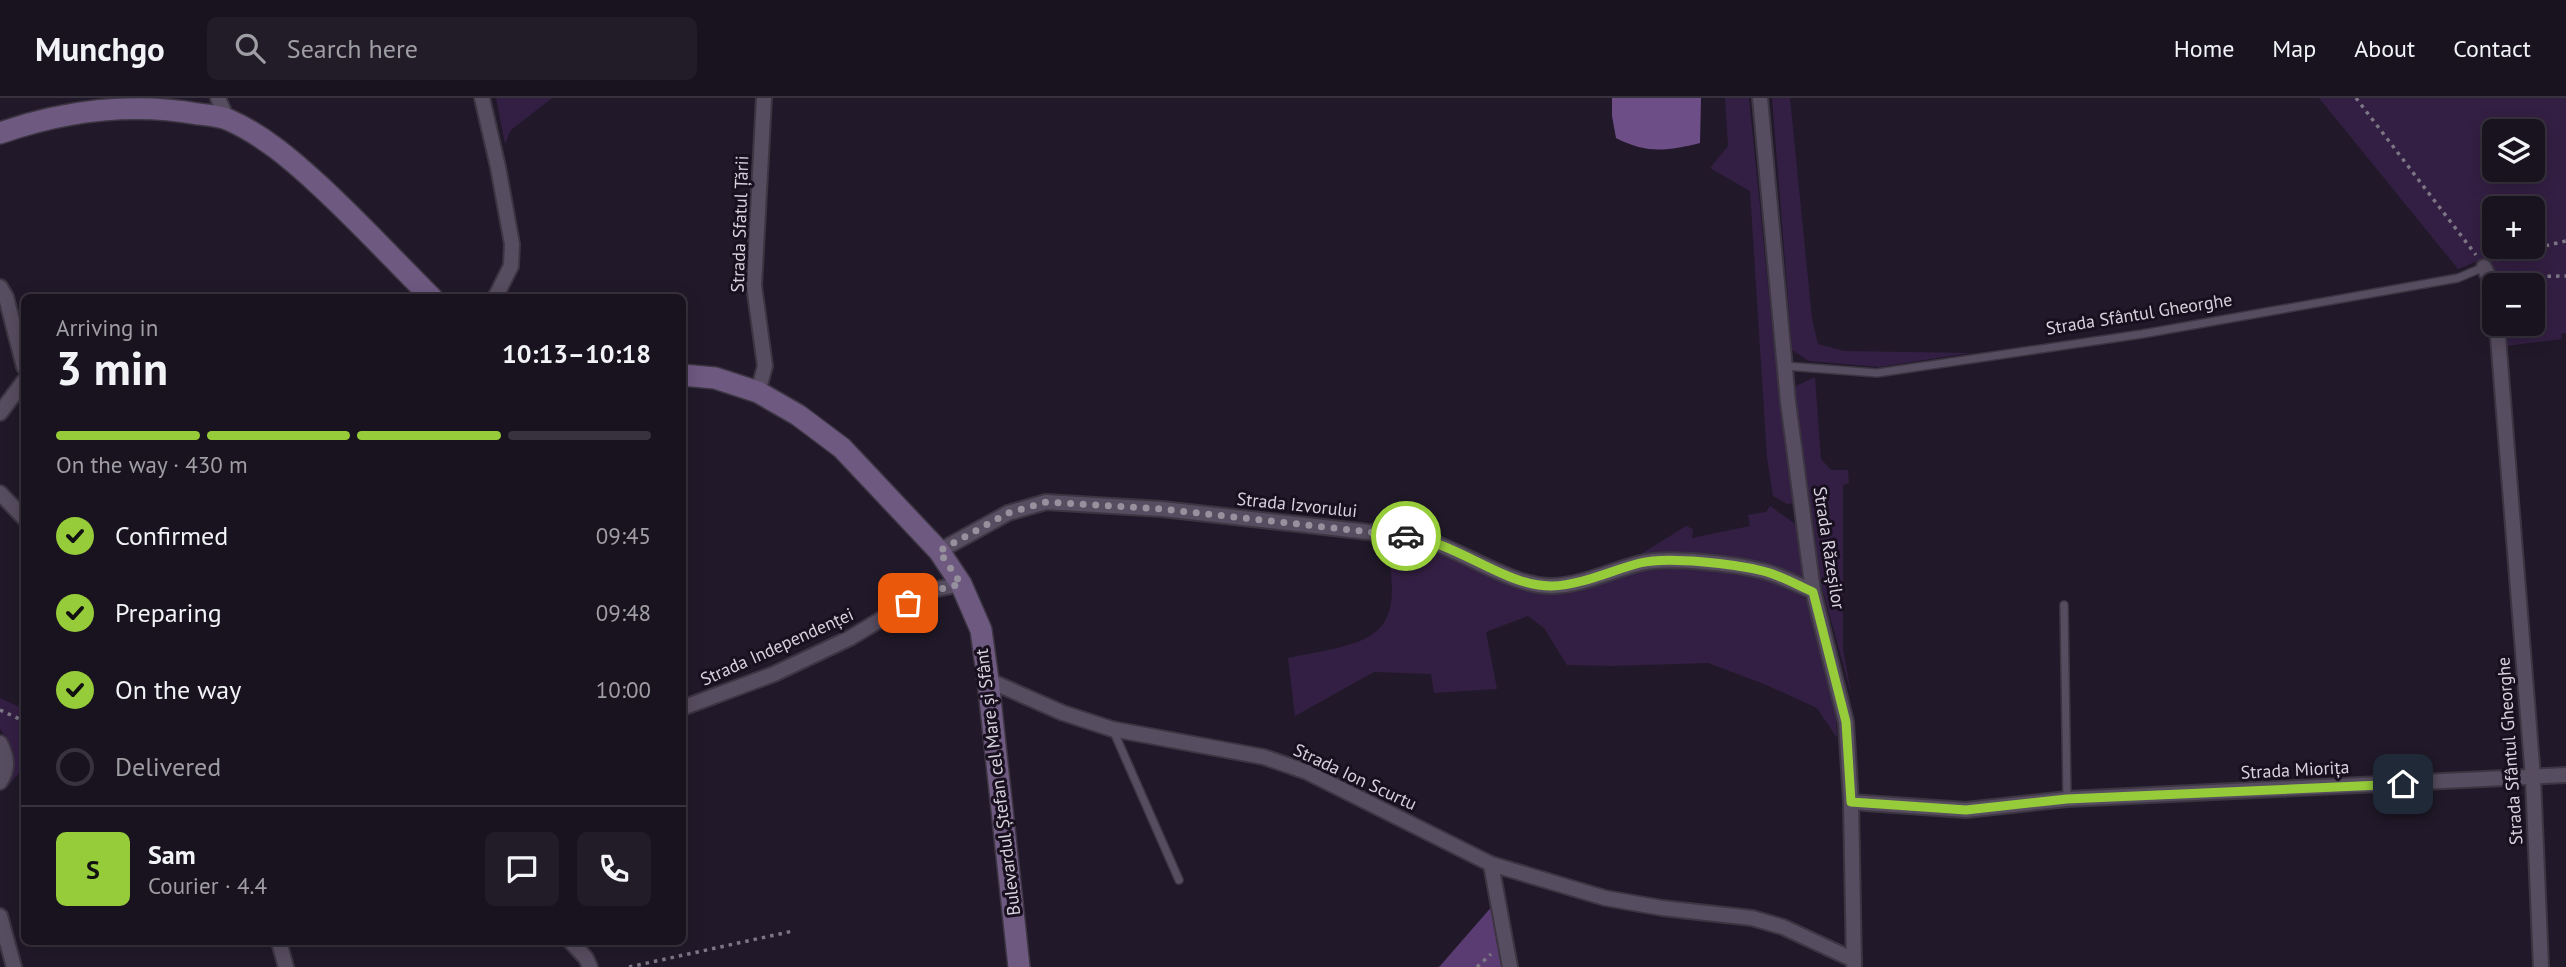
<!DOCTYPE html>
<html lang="en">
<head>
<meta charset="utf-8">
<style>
  body { margin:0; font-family:"PT Sans",sans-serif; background:#221c28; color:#f1f3f6; height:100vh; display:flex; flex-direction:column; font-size:26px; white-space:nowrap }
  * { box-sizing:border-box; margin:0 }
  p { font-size:23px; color:#9f9ea4 }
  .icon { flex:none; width:38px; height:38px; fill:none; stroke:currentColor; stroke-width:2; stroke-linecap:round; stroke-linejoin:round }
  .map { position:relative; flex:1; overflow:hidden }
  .details { position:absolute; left:21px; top:196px; width:665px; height:651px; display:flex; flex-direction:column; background:#19131f; border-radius:10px; box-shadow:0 4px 18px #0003,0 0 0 2px #37323d }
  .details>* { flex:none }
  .controls { position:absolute; left:2482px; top:21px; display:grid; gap:14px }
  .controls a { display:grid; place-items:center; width:63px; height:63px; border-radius:10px; background:#19131f; box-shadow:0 4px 18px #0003,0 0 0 2px #37323d; font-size:35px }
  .pin { position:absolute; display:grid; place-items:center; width:60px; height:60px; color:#fff; margin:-30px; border-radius:14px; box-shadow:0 4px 10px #0006 }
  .courier { position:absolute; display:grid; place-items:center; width:70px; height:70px; margin:-35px; border:5px solid #96cc39; border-radius:50%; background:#fff; color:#222; box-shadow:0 2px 9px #0007 }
  .summary em { font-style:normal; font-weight:600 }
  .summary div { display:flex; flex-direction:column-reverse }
  .summary { display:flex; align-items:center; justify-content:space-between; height:119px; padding:0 35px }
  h1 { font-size:46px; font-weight:600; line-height:52px }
  .bar { display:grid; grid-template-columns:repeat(4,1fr); gap:10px 7px; align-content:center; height:84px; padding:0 35px }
  .bar i { height:9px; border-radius:5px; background:#37323d }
  .bar .active { background:#96cc39 }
  .bar p { grid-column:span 4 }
  .line { display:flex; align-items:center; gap:18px; padding:0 35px; border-top:2px solid #37323d }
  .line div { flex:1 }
  .round { display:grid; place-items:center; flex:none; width:74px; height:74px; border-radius:10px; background:#221c28 }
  ol { padding:0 35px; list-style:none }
  li { display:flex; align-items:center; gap:21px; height:77px }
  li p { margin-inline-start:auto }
  li .icon { padding:7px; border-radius:50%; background:#96cc39; color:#111; stroke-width:4 }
  li:last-child { color:#9f9ea4 }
  li i { width:38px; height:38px; border:4px solid #37323d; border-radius:50% }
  header { display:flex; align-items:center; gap:42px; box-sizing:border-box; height:98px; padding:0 35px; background:#19131f; border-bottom:2px solid #37323d }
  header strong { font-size:33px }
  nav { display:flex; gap:38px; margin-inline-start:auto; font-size:24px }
  .search { width:490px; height:63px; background:#221c28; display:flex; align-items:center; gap:18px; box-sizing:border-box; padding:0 24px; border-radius:10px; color:#9f9ea4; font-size:26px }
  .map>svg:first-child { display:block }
</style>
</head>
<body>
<header>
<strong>Munchgo</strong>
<div class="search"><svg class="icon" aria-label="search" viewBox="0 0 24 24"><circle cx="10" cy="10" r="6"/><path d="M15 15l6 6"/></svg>Search here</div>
<nav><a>Home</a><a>Map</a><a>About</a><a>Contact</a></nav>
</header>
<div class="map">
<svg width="2566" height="869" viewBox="0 0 2566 869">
  <rect width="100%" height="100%" fill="#211929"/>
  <g fill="#331f43" fill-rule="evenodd">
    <path d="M496,0H552L511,32L505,46Z"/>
    <path d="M1725,0H1749L1778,287L1795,405L1787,406L1773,398L1767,360L1750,93L1710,70L1728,48Z"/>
    <path d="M1772,0H1790L1812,221L1818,246L1844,253L1970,255L1879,269L1809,263L1792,252Z"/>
    <path d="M2319,0H2566V235L2561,236L2562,241L2506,248L2504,226H2532V187H2500L2496,173L2485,160L2458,171ZM2494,33H2532V72H2494ZM2494,110H2532V149H2494Z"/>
    <path d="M1815,279L1821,361L1831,372H1848L1849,385L1843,387V551L1851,595L1824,497L1816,480V446L1794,297L1796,288Z"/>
    <path d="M1770,408L1798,428L1806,483L1633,461L1686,428L1693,431L1692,440L1750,428L1748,417L1766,414Z"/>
    <path d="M1386,445L1409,446L1439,452L1514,486L1685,469L1762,478L1798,494L1808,503L1836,614L1837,640L1817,610L1764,586L1708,565L1612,568L1567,567L1544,530L1528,518L1486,534L1497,591L1434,595L1431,576L1374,574L1295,618L1288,560C1371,543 1407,545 1386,445Z"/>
    <path d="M0,600L24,611V669L9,687C12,665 15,650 0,631Z"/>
  </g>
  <path fill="#5a3c73" d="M1494,806L1503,869H1438L1440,868Z"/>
  <path fill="#6d4e87" d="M1612,0H1701L1700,45C1667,53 1647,56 1616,40L1612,18Z"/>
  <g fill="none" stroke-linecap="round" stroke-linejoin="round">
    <defs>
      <g id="lane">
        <path d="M1785,268L1877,275L2142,236L2458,180L2484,169"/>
        <path d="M2064,507L2067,701"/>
        <path d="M1113,632L1179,782"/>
      </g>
      <g id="street">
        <path d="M218,0L227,21"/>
        <path d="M482,0L498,69L512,146L511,168L495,200"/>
        <path d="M1760,0L1788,304L1813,493L1846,624L1851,704L1854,869"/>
        <path d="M2484,169L2494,191"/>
        <path d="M0,189L6,199L24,269"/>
        <path d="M2497,226L2533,680L2541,869"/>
        <path d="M758,294L765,268L754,188L764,0"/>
        <path d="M0,315L24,283"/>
        <path d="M0,395L24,420"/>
        <path d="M939,453L1008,415L1046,404L1162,411L1422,440C1461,452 1513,489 1552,488C1583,487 1612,472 1641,465C1668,458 1735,466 1763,473C1780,477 1797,487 1813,493"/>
        <path d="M988,582L1063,615L1112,631L1264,659L1307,674L1491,766L1605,800L1662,810L1752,820L1783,829L1854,862"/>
        <path d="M682,610L774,576L850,540L928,493L961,486"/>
        <path d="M0,645C7,659 9,670 0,684"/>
        <path d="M1851,704L1966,712L2067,701L2566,677"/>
        <path d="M1491,766L1510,869"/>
        <path d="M0,818L14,869"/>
        <path d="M279,844L286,869"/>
        <path d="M571,844L586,860L590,869"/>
      </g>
      <g id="secondary">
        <path d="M0,35C63,13 132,4 198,16C208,17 220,18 229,22C263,37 292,62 319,87C358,123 394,162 432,200"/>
        <path d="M682,277L715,280L758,294L798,317L842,350L939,453L961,486L981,532L988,582L1019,869"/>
      </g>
    </defs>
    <use href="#lane" stroke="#3c3542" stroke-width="10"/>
    <use href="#street" stroke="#3c3542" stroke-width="18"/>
    <use href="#secondary" stroke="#3c3542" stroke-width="24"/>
    <g stroke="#7d7684" stroke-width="3.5" stroke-dasharray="3.5 5" stroke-linecap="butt">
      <path d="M2356,0L2476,157"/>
      <path d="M2497,162L2510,156L2566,143"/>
      <path d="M2505,179L2566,178"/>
      <path d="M0,612L24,623"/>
      <path d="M629,869L793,833"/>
      <path d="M1477,869L1491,856"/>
    </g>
    <use href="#lane" stroke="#574d60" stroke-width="7"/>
    <use href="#street" stroke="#574d60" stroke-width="14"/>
    <use href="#secondary" stroke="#6e5980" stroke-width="21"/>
  </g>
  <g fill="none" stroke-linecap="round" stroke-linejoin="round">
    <path stroke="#97919e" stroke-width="7" stroke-dasharray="0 12.6" d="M908,505L928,494L961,486L939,453L1008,415L1046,404L1162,411L1406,438"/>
    <path stroke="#96cc39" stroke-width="9" d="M1406,438C1458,444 1505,489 1552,488C1582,487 1612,472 1640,465C1668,458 1735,466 1763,473C1780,477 1797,487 1813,494L1846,624L1851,704L1966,712L2067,701L2403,686"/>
  </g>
  <g text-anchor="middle" stroke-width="6" stroke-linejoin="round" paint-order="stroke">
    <g font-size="18" fill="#d7d1dd" stroke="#18101f">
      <text transform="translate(740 126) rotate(-88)" y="6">Strada Sfatul Țării</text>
      <text transform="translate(2139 216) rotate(-9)" y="6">Strada Sfântul Gheorghe</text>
      <text transform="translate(1297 407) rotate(6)" y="6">Strada Izvorului</text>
      <text transform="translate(1829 450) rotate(81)" y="6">Strada Răzeșilor</text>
      <text transform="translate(777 549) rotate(-24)" y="6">Strada Independenței</text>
      <text transform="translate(2510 653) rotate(-94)" y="6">Strada Sfântul Gheorghe</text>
      <text transform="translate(2295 672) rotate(-3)" y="6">Strada Miorița</text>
      <text transform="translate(1355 679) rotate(25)" y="6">Strada Ion Scurtu</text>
      <text transform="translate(998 684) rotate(-97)" y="6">Bulevardul Ștefan cel Mare și Sfânt</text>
    </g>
  </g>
</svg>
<div class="controls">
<a><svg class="icon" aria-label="layers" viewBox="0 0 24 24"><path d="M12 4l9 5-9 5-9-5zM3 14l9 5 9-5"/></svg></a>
<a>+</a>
<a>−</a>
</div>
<div class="pin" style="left:908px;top:505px;background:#ea580c"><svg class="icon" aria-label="bag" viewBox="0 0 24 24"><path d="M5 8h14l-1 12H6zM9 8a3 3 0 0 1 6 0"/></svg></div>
<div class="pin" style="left:2403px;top:686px;background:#1f2937"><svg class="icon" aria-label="home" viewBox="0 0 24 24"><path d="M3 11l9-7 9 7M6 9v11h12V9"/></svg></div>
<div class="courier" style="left:1406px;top:438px"><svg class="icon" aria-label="car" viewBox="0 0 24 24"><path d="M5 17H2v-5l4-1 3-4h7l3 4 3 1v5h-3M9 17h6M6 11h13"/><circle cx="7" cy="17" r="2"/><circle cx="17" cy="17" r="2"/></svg></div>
<section class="details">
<div class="summary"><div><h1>3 min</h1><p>Arriving in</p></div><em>10:13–10:18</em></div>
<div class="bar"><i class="active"></i><i class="active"></i><i class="active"></i><i></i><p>On the way · 430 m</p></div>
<ol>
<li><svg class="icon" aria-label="check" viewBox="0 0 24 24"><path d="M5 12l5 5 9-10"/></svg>Confirmed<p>09:45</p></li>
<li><svg class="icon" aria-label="check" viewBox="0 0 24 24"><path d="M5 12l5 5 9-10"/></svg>Preparing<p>09:48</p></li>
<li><svg class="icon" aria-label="check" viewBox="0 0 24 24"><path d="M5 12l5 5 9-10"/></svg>On the way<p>10:00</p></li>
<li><i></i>Delivered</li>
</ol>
<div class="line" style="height:126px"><b class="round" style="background:#96cc39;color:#111">S</b><div><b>Sam</b><p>Courier · 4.4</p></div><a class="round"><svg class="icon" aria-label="chat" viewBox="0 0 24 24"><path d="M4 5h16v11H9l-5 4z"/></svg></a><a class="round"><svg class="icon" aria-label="phone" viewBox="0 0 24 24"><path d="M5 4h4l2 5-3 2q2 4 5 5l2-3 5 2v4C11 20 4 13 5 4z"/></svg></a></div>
</section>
</div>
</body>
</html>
